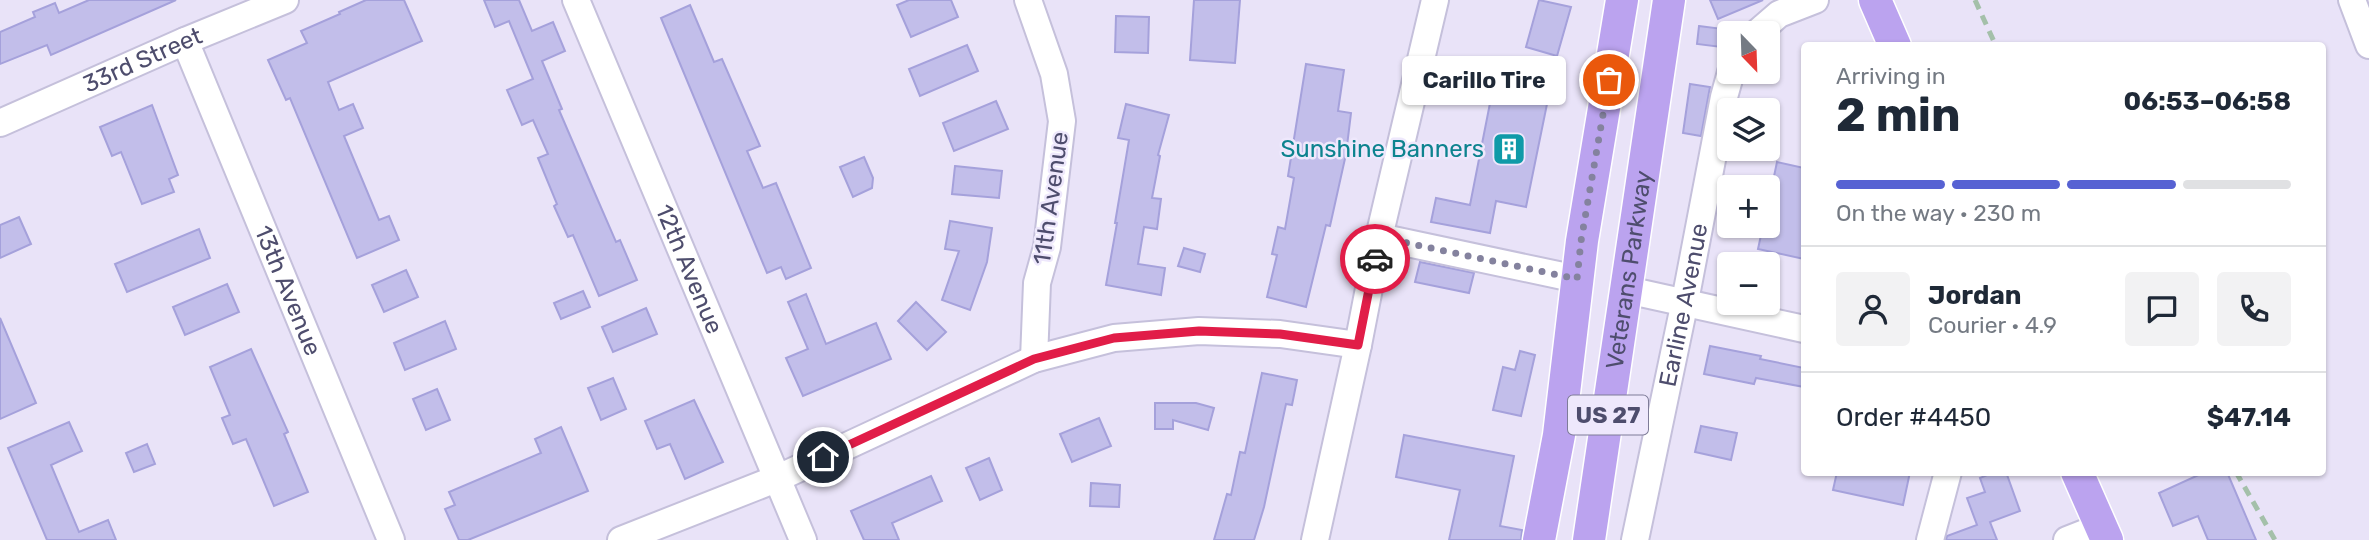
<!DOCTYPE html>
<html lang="en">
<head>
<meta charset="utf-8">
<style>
  body { margin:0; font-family:Rubik,sans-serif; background:#f2f2f3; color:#1f2937; height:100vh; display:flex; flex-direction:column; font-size:26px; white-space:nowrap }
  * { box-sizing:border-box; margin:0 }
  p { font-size:23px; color:#747a83 }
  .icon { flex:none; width:38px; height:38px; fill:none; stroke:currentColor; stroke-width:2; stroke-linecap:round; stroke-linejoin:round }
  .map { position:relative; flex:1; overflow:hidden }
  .drawer { position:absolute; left:1801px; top:42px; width:525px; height:434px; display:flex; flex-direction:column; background:#fff; border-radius:7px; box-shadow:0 2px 5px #0004 }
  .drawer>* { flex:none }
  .needle { width:46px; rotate:157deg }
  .tools { position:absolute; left:1717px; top:21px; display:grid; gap:14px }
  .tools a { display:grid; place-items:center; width:63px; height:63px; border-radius:7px; background:#fff; box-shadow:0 2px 5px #0004; font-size:35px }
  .pin { position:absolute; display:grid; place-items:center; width:60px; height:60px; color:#fff; margin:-30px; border:4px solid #fff; border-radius:50%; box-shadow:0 2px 7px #0007 }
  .courier { position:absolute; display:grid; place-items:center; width:70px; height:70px; margin:-35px; border:5px solid #e11d48; border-radius:50%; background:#fff; color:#222; box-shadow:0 2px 9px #0007 }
  .bubble { position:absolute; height:49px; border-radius:7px; background:#fff; box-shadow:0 2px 5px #0004; font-size:23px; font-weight:700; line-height:49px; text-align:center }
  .headline em { font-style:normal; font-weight:700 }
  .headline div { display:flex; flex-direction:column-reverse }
  .headline { display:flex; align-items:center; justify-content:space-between; height:119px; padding:0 35px }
  h1 { font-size:46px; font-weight:700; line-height:52px }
  .bar { display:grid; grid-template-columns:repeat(4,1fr); gap:10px 7px; align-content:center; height:84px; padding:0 35px }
  .bar i { height:9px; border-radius:5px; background:#e0e1e3 }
  .bar .active { background:#5762d3 }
  .bar p { grid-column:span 4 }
  .line { display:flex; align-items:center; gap:18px; padding:0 35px; border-top:2px solid #e0e1e3 }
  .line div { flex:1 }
  .round { display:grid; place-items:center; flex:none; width:74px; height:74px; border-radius:7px; background:#f2f2f3 }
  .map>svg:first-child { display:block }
</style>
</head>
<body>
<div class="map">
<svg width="2369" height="540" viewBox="0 0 2369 540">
  <rect width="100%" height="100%" fill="#e9e3f8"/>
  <g fill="#c2beea" stroke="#a5a1db" stroke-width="2">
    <path d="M89,0H176L51,55L47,45L0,64V32L35,17L33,12L55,3L59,13Z"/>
    <path d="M366,0H404L422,41L328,82L339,110L353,104L363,128L344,136L379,220L389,216L399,240L357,258L290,98L286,100L268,60L307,43L301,31L340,14L339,12Z"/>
    <path d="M484,0H519L532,31L553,22L565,51L542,61L562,109L559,110L593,189L616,242L620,240L637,280L599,296L573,235L568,237L554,206L557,204L538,158L548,154L533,120L522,125L507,90L533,79L509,21L495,27Z"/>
    <path d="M909,0H951L958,17L911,37L897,5Z"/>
    <path d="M1194,0H1240L1235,63L1190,60Z"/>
    <path d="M1539,0L1571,7L1557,56L1526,47Z"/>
    <path d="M1710,0H1763L1718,19Z"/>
    <path d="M690,5L714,62L722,59L760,146L747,151L763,188L776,183L811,268L786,279L781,267L767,273L661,18Z"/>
    <path d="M1116,16L1149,17L1148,53L1115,52Z"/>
    <path d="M1699,26L1723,29L1721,47L1697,44Z"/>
    <path d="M967,45L978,71L920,96L909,69Z"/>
    <path d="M1306,64L1344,70L1338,111L1351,113L1346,154L1330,226L1326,225L1306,307L1267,297L1277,255L1272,254L1278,227L1285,229L1294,178L1288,176Z"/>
    <path d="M1690,84L1710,87L1701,136L1683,133Z"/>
    <path d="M1492,93L1547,104L1526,207L1496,201L1490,233L1431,222L1436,198L1470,205Z"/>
    <path d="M996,101L1008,129L954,151L943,123Z"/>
    <path d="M1126,104L1169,115L1158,155L1160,156L1152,198L1161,199L1157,229L1144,227L1138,264L1165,268L1161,295L1106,285L1117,223H1115L1129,140L1118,138Z"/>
    <path d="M152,105L178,175L169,179L174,192L142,204L121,152L112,156L100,127Z"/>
    <path d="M864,157L873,178L872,188L853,197L840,167Z"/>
    <path d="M1777,162L1804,168V259L1758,249L1763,226H1768V205Z"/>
    <path d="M955,166L1002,171L999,198L952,194Z"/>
    <path d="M19,217L31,244L0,258V225Z"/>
    <path d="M950,221L992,228L987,262L970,310L942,300L959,251L945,249Z"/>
    <path d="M199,229L210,258L127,292L115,264Z"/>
    <path d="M1184,248L1205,254L1200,272L1178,266Z"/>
    <path d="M1420,262L1474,273L1469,293L1415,282Z"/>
    <path d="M406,270L418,297L384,312L372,285Z"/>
    <path d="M227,284L239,312L185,335L173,307Z"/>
    <path d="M583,291L590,307L561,319L554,303Z"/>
    <path d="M806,294L826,344L876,323L891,359L803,396L786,358L808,349L788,302Z"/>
    <path d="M916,302L946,332L927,350L898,321Z"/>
    <path d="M646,308L657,334L613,352L602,327Z"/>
    <path d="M0,318L36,403L0,419Z"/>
    <path d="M445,321L456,349L405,370L394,343Z"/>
    <path d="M1710,346L1761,356L1760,359L1804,368V387L1756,378L1754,384L1704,374Z"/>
    <path d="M251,349L288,432L284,434L308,492L274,506L246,439L233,444L222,418L230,415L210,367Z"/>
    <path d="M1520,351L1535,355L1521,416L1493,410L1503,367L1515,370Z"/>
    <path d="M1262,373L1297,380L1292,405L1286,404L1264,507L1254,540H1214L1227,494L1231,495L1240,452L1245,453Z"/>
    <path d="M613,378L626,409L601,420L588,388Z"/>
    <path d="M437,389L450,420L426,430L413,399Z"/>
    <path d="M694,400L723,462L685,479L670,444L657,449L645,421Z"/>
    <path d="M1155,403H1196L1214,408L1208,430L1173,420V429H1155Z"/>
    <path d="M1099,418L1111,446L1072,462L1060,434Z"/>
    <path d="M69,422L82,451L51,465L79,532L108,520L116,540H47L8,448Z"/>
    <path d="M1701,426L1737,433L1731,460L1695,452Z"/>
    <path d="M561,427L588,491L468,540H459L445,509L455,505L449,492L541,453L535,439Z"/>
    <path d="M1404,435L1514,456L1500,526L1522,530L1521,540H1449L1460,490L1396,477Z"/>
    <path d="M147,444L155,464L134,472L126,453Z"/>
    <path d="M989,458L1002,490L980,500L966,468Z"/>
    <path d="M1837,472H1910L1903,505L1833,490Z"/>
    <path d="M1994,472H2006L2020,511L1990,522L1997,540H1946L1947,536L1977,525L1967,498L1985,492L1980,478Z"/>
    <path d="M2205,472H2227L2256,540H2208L2198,516L2173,526L2159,493Z"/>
    <path d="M931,476L942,501L892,523L899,540H864L851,511Z"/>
    <path d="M1091,483L1120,485L1119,507L1090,506Z"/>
  </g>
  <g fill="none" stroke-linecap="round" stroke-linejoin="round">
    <defs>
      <g id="minor">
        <path id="s1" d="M576,0L803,540"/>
        <path d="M1028,0L1054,74L1062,121L1047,247L1037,283L1034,359"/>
        <path d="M2352,0L2369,45"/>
        <path d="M1757,33L1779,14L1815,0"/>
        <path id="s2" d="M185,41L391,540"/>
        <path id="s3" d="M0,123L185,41L285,0"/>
        <path d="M1379,237L1577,279"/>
        <path d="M1627,290L1804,329"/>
        <path d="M621,540L776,479L1034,359L1114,338L1199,331L1280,334L1358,345"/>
        <path d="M1315,540L1358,345L1379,237L1435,0"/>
        <path id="s4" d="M1635,540L1685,301L1724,97L1731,72"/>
        <path d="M1930,540L1948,472"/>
        <path d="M2067,540L2100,527"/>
      </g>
      <g id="major">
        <path d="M1875,0L1895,46"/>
        <path d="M2077,472L2107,540"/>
        <path d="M1539,540L1559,435L1582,241L1622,0"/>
        <path id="s5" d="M1589,540L1669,0"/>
      </g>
    </defs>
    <use href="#minor" stroke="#c5c0db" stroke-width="30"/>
    <use href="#major" stroke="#fff" stroke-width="35"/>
    <use href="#minor" stroke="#fff" stroke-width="26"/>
    <use href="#major" stroke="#bba3ef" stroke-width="32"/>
    <g stroke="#a4c0aa" stroke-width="5" stroke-dasharray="10 7" stroke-linecap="butt">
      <path d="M1975,0L1996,46"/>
      <path d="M2236,472L2275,540"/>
    </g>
  </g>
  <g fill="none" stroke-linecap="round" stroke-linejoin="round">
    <path stroke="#84829e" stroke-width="7" stroke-dasharray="0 12.6" d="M1375,259L1379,237L1577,279L1581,241L1609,80"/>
    <path stroke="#e11d48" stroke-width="9" d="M823,457L1034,359L1114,338L1199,331L1280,334L1358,345L1375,259"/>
  </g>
  <defs>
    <symbol id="building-square" viewBox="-11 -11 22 22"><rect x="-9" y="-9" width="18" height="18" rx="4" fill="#0f9aa8" stroke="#eee8fc"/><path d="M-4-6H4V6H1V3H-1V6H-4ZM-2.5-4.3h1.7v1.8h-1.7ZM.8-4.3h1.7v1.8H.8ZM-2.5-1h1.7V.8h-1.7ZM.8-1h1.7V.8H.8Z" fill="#fff"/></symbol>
  </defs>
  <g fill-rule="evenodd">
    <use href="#building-square" x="1490" y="130" width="38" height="38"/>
  </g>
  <g text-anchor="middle" stroke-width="5" stroke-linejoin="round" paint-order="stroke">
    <rect fill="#eee8fc" stroke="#7e7c98" stroke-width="2" x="1568" y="395.5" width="80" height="39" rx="5"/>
    <g font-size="23" font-weight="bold" fill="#4e4d6d">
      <text x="1608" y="423">US 27</text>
    </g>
    <g font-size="24" fill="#4e4d6d" stroke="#eee8fc">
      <text dy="8" stroke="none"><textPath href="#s3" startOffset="156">33rd Street</textPath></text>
      <text transform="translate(1051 198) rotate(-82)" y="8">11th Avenue</text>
      <text dy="8" stroke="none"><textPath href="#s1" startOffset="292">12th Avenue</textPath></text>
      <text dy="8" stroke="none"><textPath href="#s5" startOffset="273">Veterans Parkway</textPath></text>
      <text dy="8" stroke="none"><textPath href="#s2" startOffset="270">13th Avenue</textPath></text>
      <text dy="8" stroke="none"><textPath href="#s4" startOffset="240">Earline Avenue</textPath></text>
    </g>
    <g font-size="24" fill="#0d838f" stroke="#eee8fc" text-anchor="end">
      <text x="1484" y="157">Sunshine Banners</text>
    </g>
  </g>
</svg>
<div class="tools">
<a><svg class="needle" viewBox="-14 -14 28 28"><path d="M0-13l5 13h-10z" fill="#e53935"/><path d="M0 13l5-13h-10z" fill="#747a83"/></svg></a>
<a><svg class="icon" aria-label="layers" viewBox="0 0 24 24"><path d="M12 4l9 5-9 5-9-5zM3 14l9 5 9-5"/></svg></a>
<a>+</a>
<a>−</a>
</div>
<div class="pin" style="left:1609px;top:80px;background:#ea580c"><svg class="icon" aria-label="bag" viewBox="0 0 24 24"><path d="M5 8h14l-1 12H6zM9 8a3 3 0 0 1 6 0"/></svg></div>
<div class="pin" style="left:823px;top:457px;background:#1f2937"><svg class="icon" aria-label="home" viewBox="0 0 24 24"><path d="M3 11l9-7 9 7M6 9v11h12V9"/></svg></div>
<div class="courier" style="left:1375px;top:259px"><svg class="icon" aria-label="car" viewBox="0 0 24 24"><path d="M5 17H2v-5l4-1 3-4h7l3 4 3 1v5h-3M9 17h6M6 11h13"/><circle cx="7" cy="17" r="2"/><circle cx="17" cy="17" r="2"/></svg></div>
<div class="bubble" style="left:1402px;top:56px;width:164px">Carillo Tire</div>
<section class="drawer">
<div class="headline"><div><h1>2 min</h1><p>Arriving in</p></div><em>06:53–06:58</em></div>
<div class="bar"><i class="active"></i><i class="active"></i><i class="active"></i><i></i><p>On the way · 230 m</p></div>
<div class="line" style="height:126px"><a class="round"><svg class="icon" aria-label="person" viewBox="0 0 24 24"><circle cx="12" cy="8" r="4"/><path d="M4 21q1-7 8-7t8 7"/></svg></a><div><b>Jordan</b><p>Courier · 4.9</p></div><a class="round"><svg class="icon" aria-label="chat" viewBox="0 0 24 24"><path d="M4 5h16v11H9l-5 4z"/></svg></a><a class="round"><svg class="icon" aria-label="phone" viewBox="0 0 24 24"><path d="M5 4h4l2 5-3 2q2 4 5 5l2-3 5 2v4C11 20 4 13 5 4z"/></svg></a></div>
<div class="line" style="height:91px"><div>Order #4450</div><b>$47.14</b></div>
</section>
</div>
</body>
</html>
